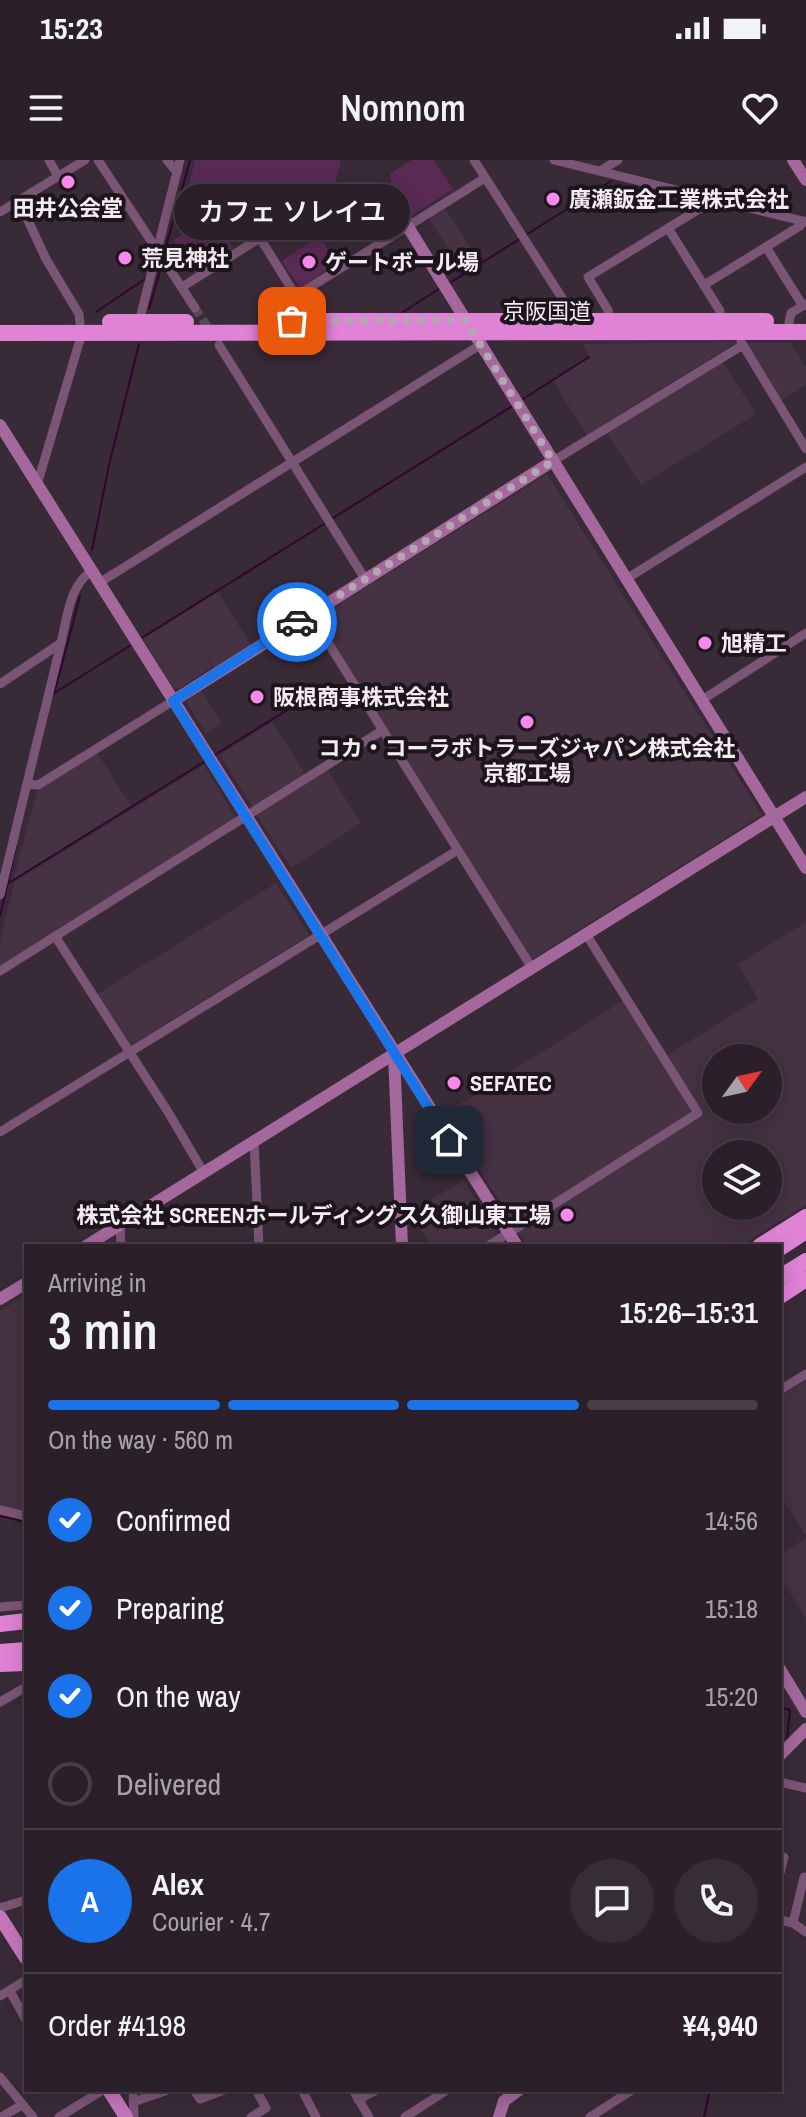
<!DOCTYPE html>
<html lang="en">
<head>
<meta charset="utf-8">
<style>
  body { margin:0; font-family:"Archivo Narrow","Noto Sans JP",sans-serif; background:#372d35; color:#f1f3f6; height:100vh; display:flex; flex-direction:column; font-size:30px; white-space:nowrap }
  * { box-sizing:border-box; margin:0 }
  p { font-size:26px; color:#a6a3a8 }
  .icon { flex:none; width:44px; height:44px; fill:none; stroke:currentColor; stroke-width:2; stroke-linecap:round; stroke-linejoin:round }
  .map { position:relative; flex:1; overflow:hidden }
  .details { position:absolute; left:24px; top:1084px; width:758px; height:848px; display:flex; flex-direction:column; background:#2b2029; border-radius:0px; box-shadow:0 4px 20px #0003,0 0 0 2px #473e46 }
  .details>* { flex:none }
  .needle { width:52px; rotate:57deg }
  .fabs { position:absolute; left:702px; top:884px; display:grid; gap:16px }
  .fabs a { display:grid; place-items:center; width:80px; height:80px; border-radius:50%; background:#2b2029; box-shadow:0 4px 20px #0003,0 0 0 2px #473e46; font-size:40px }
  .pin { position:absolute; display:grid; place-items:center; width:68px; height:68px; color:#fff; margin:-34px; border-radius:16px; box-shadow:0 4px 12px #0006 }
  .courier { position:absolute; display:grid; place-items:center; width:80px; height:80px; margin:-40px; border:6px solid #1a73e8; border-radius:50%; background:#fff; color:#222; box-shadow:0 2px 10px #0007 }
  .bubble { position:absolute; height:56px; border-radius:28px; background:#2b2029; box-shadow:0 4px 20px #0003,0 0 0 2px #473e46; font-size:26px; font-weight:600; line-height:56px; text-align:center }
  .head em { font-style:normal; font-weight:600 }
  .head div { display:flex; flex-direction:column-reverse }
  .head { display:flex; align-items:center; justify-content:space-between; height:136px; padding:0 24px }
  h1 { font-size:52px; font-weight:600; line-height:60px }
  .bar { display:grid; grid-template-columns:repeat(4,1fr); gap:12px 8px; align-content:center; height:96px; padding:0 24px }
  .bar i { height:10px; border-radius:6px; background:#473e46 }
  .bar .on { background:#1a73e8 }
  .bar p { grid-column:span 4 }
  .line { display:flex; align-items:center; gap:20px; padding:0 24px; border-top:2px solid #473e46 }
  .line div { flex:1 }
  .round { display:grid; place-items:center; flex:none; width:84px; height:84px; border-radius:42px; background:#372d35 }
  ol { padding:0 24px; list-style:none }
  li { display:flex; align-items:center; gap:24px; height:88px }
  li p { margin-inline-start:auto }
  li .icon { padding:8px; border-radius:50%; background:#1a73e8; color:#fff; stroke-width:4 }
  li:last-child { color:#a6a3a8 }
  li i { width:44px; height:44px; border:4px solid #473e46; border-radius:50% }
  .status { display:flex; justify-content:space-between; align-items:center; height:56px; padding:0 40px; background:#2b2029; direction:ltr }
  .status svg { height:22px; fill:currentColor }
  header { display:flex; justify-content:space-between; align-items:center; height:104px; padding:0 24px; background:#2b2029; font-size:36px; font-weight:600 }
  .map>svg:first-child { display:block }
</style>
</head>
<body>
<div class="status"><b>15:23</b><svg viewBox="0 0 49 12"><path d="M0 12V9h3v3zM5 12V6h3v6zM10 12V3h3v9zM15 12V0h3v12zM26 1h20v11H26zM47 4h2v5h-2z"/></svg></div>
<header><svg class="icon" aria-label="menu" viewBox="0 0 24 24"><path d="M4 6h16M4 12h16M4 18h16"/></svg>Nomnom<svg class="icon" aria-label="heart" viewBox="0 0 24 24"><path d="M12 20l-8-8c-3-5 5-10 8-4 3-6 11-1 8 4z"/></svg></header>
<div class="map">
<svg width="806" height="1957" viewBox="0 0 806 1957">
  <rect width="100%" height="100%" fill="#392a37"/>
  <g fill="#453243" fill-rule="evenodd">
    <path d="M445,48L479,101L462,111L429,58Z"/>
    <path d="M737,182L587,275L553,221L590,197L582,184Z"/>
    <path d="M744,183H790L806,207V225L780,241Z"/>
    <path d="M722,201L756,254L641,325L607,273Z"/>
    <path d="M547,314L762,655L532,799L317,458Z"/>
    <path d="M218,432L251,485L215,509L200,487L212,507L179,529L173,527L143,479Z"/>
    <path d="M199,528L222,563L206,573L187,543L188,536Z"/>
    <path d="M272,562L306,615L253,648L220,595Z"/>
    <path d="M96,591L131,646L13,720L38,628Z"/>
    <path d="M204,605L236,659L0,806V783L14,722Z"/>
    <path d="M326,608L361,663L291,708L256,654Z"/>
    <path d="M276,723L309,775L130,886L97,834Z"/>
    <path d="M806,762V1045L740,1086H527L517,1071L702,955L666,896L758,839L738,804ZM716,898H768V950H716ZM716,994H768V1046H716Z"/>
    <path d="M624,840L695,952L515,1066L444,954Z"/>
    <path d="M463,1020L498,1075L480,1086H431L410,1053Z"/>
    <path d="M26,1135V1353L0,1347V1151Z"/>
    <path d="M806,1220V1376L780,1334V1236Z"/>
    <path d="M806,1378V1457H805L780,1417V1394Z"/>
  </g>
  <g fill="#592a54">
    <path d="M195,0H341L325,67L314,74L185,42Z"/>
    <path d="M412,0H434L453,29L411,56L413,59L409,61L406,59L387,30L391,23L390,14Z"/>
    <path d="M212,56L233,88L195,113L174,80Z"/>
    <path d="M319,76L337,103L300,128L282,101Z"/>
  </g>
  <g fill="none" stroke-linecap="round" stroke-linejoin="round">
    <g stroke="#340431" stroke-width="2">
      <path d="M526,75L611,21"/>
      <path d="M164,94L190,0"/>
      <path d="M448,124L521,78"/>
      <path d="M149,149L162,104"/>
      <path d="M96,152L145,119"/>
      <path d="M403,152L439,129"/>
      <path d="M523,239L589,197"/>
      <path d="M333,358L514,245"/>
      <path d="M92,390L109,305L139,184"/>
      <path d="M140,479L324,364"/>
      <path d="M53,534L131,485"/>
      <path d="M54,534L80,436"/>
      <path d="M213,596L331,523"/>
      <path d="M7,724L204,602"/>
      <path d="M0,756L16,687"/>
      <path d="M0,1356L26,1362"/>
      <path d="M780,1547L790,1550L787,1578"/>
      <path d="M780,1608L781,1604"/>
      <path d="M704,1957L710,1930"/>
    </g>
    <path stroke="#554753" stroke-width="9" stroke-dasharray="9 4.5" stroke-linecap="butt" d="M195,148L211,172"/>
    <g stroke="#7b5576" stroke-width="9">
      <path d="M49,0L59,18"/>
      <path d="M98,0L195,148"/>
      <path d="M167,0L177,12"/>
      <path d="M474,0L576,160"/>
      <path d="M554,0L806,62"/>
      <path d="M600,11L618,0"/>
      <path d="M19,41L46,99L79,154L80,163"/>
      <path d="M0,52L85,0"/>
      <path d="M668,68L720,151V161"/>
      <path d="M766,87L803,146"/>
      <path d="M704,125L800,66L803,61"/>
      <path d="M182,127L260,78L296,136L485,18"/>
      <path d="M609,160L608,150L588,117L701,48"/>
      <path d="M139,162L180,0"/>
      <path d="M269,162L270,153"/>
      <path d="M789,162L791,153L806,144"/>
      <path d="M741,182L806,289"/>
      <path d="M219,185L365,419"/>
      <path d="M553,301L743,185"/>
      <path d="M37,325L82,173"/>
      <path d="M626,419L806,307"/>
      <path d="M99,423L480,185"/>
      <path d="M310,454L532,808"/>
      <path d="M0,524L61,483C67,459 69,425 92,411"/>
      <path d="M702,540L806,473"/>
      <path d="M27,624L38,625L173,541"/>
      <path d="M0,735L61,483"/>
      <path d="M55,776L168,952L204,1013"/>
      <path d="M0,811L383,570"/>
      <path d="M0,972L458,690"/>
      <path d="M254,981L259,1086"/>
      <path d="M120,1065L121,1086"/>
      <path d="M488,1086L698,953L586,774"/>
      <path d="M780,1230L806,1214"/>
      <path d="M0,1350L26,1356"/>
      <path d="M0,1447L26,1445"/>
      <path d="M0,1542L26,1527"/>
      <path d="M780,1622L806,1628"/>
      <path d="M780,1713L784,1697"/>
      <path d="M0,1748L26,1740"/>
      <path d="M780,1760L793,1763L806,1772"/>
      <path d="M793,1763L804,1717"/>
      <path d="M10,1831L26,1860"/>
      <path d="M0,1836L26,1820"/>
      <path d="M0,1917L33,1957"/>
      <path d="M133,1930L134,1957"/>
      <path d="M194,1930L200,1939L224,1930"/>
      <path d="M302,1930L316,1957"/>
      <path d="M353,1930L369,1957"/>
      <path d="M358,1940L376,1930"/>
      <path d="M133,1942L168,1930"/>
      <path d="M1,1957L22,1945"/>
      <path d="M59,1957L103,1930"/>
      <path d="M251,1957L266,1948L256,1930"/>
      <path d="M405,1957L447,1930"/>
      <path d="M590,1957L632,1930"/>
    </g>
    <g stroke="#a4689d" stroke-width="12">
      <path d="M793,0L806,20"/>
      <path d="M408,67L806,708"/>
      <path d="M0,265L517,1086"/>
      <path d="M173,541L553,301"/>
      <path d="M394,895L402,1086"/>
      <path d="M86,1086L806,637"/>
      <path d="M0,1139L26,1123"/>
      <path d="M780,1509L806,1552"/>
      <path d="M780,1595L806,1569"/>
      <path d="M499,1957L504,1941L519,1930"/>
    </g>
    <g stroke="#c476bb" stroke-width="14">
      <path d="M0,1757L26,1798"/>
      <path d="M109,1930L126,1957"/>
    </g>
    <g stroke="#e082d6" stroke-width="16">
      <path d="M286,161H766"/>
      <path d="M110,162H186"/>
      <path d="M0,173L806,172"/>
      <path d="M760,1086L806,1057"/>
      <path d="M780,1088L806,1071"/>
      <path d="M780,1117L806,1101"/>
      <path d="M780,1136L806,1119"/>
      <path d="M0,1464L26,1461"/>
      <path d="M0,1492L26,1490"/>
      <path d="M0,1504L26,1503"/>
    </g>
  </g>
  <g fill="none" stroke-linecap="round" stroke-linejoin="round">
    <path stroke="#b3a7b1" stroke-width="8" stroke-dasharray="0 14.4" d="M292,161L465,160L553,301L297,462"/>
    <path stroke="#1a73e8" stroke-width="10" d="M297,462L173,541L449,980"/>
  </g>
  <g fill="#f788ec" stroke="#1c151b" stroke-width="3">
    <circle cx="68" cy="22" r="8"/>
    <circle cx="553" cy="39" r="8"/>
    <circle cx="125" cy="98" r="8"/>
    <circle cx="309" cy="102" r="8"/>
    <circle cx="705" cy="483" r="8"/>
    <circle cx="257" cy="537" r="8"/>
    <circle cx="527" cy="562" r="8"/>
    <circle cx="454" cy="923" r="8"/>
    <circle cx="567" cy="1055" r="8"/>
  </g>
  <g text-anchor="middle" stroke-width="8" stroke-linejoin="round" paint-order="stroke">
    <g font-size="22" font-weight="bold" fill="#f5ebf3" stroke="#1c151b" text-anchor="start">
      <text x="569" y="47">廣瀬鈑金工業株式会社</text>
      <text x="68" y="56" text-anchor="middle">田井公会堂</text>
      <text x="141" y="106">荒見神社</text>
      <text x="325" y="110">ゲートボール場</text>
      <text x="721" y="491">旭精工</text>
      <text x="273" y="545">阪根商事株式会社</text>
      <text x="527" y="596" text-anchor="middle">コカ・コーラボトラーズジャパン株式会社<tspan x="527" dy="25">京都工場</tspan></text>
      <text x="470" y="931">SEFATEC</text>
      <text x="551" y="1063" text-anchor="end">株式会社 SCREENホールディングス久御山東工場</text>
    </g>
    <g font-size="22" fill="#f5ebf3" stroke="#1c151b">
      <text x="547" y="159">京阪国道</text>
    </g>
  </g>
</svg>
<div class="fabs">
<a><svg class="needle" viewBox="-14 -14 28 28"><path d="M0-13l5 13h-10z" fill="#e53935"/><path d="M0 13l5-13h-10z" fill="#a6a3a8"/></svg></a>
<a><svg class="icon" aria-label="layers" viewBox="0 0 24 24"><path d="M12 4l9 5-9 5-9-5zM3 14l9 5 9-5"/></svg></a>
</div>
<div class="pin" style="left:292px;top:161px;background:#ea580c"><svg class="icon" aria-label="bag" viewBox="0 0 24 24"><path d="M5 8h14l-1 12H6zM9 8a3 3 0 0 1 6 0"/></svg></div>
<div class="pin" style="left:449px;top:980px;background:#1f2937"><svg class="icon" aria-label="home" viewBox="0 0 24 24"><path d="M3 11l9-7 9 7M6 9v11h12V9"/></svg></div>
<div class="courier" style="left:297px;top:462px"><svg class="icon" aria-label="car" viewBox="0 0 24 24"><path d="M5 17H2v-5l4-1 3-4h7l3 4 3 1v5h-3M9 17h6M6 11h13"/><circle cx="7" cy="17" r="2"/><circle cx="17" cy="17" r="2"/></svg></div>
<div class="bubble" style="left:174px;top:24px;width:236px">カフェ ソレイユ</div>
<section class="details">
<div class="head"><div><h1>3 min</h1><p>Arriving in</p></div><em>15:26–15:31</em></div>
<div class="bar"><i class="on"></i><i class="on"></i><i class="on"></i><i></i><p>On the way · 560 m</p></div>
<ol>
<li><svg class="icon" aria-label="check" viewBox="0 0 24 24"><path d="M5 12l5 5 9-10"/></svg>Confirmed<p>14:56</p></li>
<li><svg class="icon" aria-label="check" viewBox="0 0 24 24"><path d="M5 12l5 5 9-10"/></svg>Preparing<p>15:18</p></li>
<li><svg class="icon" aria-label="check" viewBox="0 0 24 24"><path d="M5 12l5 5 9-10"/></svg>On the way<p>15:20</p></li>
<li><i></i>Delivered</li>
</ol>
<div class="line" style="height:144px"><b class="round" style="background:#1a73e8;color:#fff">A</b><div><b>Alex</b><p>Courier · 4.7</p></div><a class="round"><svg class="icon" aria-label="chat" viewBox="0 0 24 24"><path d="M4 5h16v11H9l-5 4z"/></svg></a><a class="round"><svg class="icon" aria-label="phone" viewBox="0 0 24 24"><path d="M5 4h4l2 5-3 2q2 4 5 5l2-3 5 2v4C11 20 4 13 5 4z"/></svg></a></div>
<div class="line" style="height:104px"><div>Order #4198</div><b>¥4,940</b></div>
</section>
</div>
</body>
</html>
